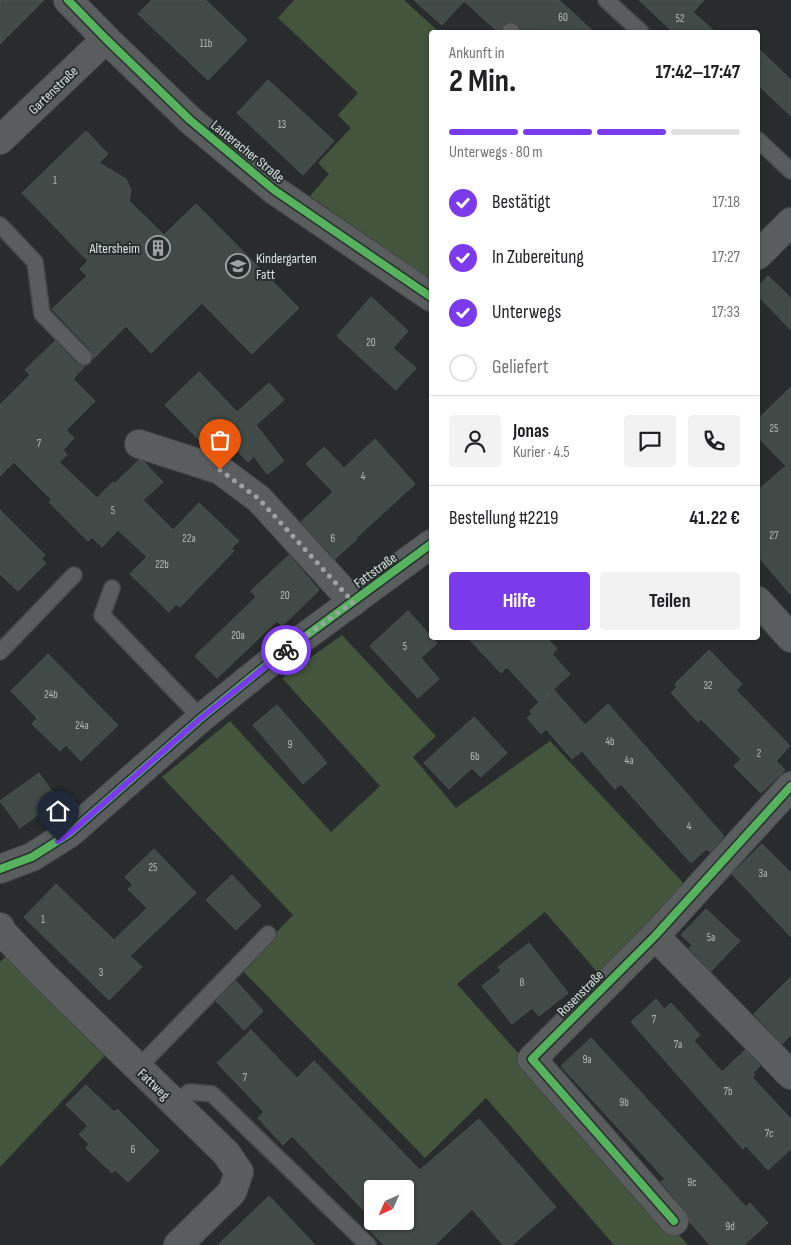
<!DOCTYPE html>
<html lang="de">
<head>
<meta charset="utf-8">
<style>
  body { margin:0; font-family:"Sofia Sans Condensed",sans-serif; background:#f2f2f2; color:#202124; height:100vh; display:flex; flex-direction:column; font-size:19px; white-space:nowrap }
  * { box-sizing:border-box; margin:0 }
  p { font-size:16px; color:#757577 }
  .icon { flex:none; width:28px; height:28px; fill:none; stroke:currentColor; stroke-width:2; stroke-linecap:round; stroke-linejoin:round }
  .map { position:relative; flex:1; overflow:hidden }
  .details { position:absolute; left:429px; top:30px; width:331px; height:610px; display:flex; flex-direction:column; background:#fff; border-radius:5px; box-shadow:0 1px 4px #0004 }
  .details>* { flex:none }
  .needle { width:32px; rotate:225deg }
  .fabs { position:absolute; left:364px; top:1180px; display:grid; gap:10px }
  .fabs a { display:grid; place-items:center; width:50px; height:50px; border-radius:5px; background:#fff; box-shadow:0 1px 4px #0004; font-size:25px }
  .pin { position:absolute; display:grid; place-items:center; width:42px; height:42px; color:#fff; margin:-51px -21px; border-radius:50% 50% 50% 0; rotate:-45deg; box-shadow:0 0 5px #0007 }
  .pin .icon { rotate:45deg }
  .courier { position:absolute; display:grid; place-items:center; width:50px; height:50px; margin:-25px; border:4px solid #7c3aed; border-radius:50%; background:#fff; color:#222; box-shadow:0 1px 6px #0007 }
  .overview em { font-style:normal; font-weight:700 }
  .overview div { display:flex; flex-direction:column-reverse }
  .overview { display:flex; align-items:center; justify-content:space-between; height:85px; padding:0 20px }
  h1 { font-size:32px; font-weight:700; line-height:38px }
  .bar { display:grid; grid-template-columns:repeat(4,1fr); gap:8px 5px; align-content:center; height:60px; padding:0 20px }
  .bar i { height:6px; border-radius:4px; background:#e0e0e0 }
  .bar .active { background:#7c3aed }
  .bar p { grid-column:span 4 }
  .line { display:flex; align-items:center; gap:12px; padding:0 20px; border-top:1px solid #e0e0e0 }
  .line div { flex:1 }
  .round { display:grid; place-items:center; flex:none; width:52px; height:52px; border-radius:5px; background:#f2f2f2 }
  ol { padding:0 20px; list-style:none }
  li { display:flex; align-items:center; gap:15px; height:55px }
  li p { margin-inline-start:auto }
  li .icon { padding:5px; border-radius:50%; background:#7c3aed; color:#fff; stroke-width:4 }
  li:last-child { color:#757577 }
  li i { width:28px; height:28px; border:2px solid #e0e0e0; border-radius:50% }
  .primary-button { display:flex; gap:10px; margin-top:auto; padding:10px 20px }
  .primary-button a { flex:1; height:58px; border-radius:5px; background:#7c3aed; color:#fff; font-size:20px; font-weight:700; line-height:58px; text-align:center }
  .primary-button a+a { background:#f2f2f2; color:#202124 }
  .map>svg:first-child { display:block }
</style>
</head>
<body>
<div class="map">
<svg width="791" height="1245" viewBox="0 0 791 1245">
  <rect width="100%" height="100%" fill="#282c2c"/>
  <g fill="#43553c">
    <path d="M294,0H404L439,32H431V280L310,196L329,174L318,163L351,128L338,115L358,93L278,18Z"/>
    <path d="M342,635L436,736L413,757L456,808L550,741L691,891L606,982L545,912L457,984L688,1245H614L486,1098L425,1158L241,969L293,915L162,777L230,721L331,832L380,786L282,678Z"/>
    <path d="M12,950L111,1049L0,1167V962Z"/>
  </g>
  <g fill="#404a46" stroke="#4d5050" fill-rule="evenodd">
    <path d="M0,0H44L0,44Z"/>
    <path d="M152,0H206L247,40L208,80L138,14Z"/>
    <path d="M414,0H559L594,32H521L520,26L510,22L504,24L501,27V32H498L464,1L442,25Z"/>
    <path d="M639,0H704L693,12L715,32H673Z"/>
    <path d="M758,48L791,80V116L758,85Z"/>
    <path d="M268,80L334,141L303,175L237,113Z"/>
    <path d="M86,131L108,154L99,163L126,179L131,190L129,201L164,235L196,204L299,308L252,354L202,303L151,353L126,326L93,359L91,350L52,309L87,276L80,269L88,261L22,193Z"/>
    <path d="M768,276L791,298V330L758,296V287Z"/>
    <path d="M371,297L408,331L393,348L416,368L396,390L337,336Z"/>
    <path d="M55,341L77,364L85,366L73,379L95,401L66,430L74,438L63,450L67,455L59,462L97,498L113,482L114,484L139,460L144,462L163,482L143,500L173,530L199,503L239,541L231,549L234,551L180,607L176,604L169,612L130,574L147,557L118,530L102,547L92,537L88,541L49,502L52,500L14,462L0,476V405L30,375L25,370Z"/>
    <path d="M199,372L237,412L269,383L284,400L256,425L284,461L267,474L254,456L248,462L223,435L208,449L165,405Z"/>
    <path d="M791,387V595L758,556V490L786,466L758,437V419Z"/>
    <path d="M375,439L415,484L356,538L357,539L335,559L301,522L333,492L306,464L324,447L344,468Z"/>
    <path d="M0,510L45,555L41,559L46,563L18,591L0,574Z"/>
    <path d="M289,555L319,590L282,626L277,621L217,678L195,656L256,597L251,591Z"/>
    <path d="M408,611L437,643L421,658L439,679L418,698L370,646Z"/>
    <path d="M468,638H547L557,649L552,654L570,674L543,699L554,690L585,725L608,704L724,836L710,852L706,849L691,863L621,784L615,789L582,751L572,759L546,729L541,734L527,718L532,714L530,711L539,702L507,667L501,673Z"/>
    <path d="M709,650L742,684L736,690L790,746L776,761L785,770L761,793L734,766L741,759L701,719L698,722L671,693L677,687L675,684Z"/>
    <path d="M48,654L118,725L81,761L66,745L60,751L32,724L37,718L11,691Z"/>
    <path d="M277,705L327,763L303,784L253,725Z"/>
    <path d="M474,717L507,753L481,777L472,768L449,789L424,763Z"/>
    <path d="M39,773L58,800L20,828L0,801Z"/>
    <path d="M762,844L791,873V937L732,874Z"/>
    <path d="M154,849L196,893L130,956L142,967L109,1000L24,917L56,884L114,940L147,908L128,889L133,885L125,877Z"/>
    <path d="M232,875L261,906L236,930L206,900Z"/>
    <path d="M706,909L740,941L711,971L689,948L692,945L681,935Z"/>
    <path d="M529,943L568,993L539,1016L532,1008L512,1024L482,986L501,971L498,967Z"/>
    <path d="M791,977V1035L782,1044L754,1014Z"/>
    <path d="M236,981L263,1011L244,1030L216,1001Z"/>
    <path d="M656,999L664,1009L671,1003L700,1035L694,1041L722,1072L745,1050L760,1066L753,1073L755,1075L752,1077L791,1119V1149L768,1170L746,1146L743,1149L631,1022Z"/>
    <path d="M251,1030L297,1078L314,1061L420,1170L479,1119L556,1207L512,1245H503L472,1209L435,1245H384L365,1225L372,1219L292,1136L283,1145L258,1118L264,1112L217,1063ZM372,1189H405V1221H372Z"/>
    <path d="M591,1038L746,1207L750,1203L768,1223L744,1245H710L689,1221L686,1211L661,1182L665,1179L561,1066Z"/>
    <path d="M86,1085L114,1112L117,1109L159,1151L128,1182L115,1170L112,1173L86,1148L89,1144L79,1134L88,1126L66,1105Z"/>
    <path d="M269,1196L315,1245H218Z"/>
  </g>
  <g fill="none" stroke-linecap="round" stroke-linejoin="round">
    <defs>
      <g id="service">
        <path d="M606,0L641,32"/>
        <path d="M510,31L512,32"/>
        <path d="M758,140L791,171"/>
        <path d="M0,225L35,262L42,314L84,357"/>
        <path d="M112,588L102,615L201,718"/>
        <path d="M0,652L74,575"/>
        <path d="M138,1068L268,934"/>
        <path d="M176,1104L189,1092L212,1094L368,1245"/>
      </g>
      <g id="minor">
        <path d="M0,140L106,39"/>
        <path d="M758,255L791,222"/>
        <path d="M139,444L220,470L259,499L353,602"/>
        <path d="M0,869L32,857L70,833L201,718L269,663L431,544"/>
        <path d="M0,927L3,933L44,976L226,1153L239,1172L232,1192L178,1245"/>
        <path d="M655,936L791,1075"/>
        <path d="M674,1221L532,1059L655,936L791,786"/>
      </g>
      <g id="tertiary">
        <path d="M68,0L106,39L190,120L274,190L431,297"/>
        <path d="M758,601L791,638"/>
      </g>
    </defs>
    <use href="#service" stroke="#454949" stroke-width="18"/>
    <use href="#minor" stroke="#454949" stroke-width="30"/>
    <use href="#tertiary" stroke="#454949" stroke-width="30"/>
    <use href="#service" stroke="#595d5d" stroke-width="15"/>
    <use href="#minor" stroke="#595d5d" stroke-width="28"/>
    <use href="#tertiary" stroke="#595d5d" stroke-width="28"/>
    <defs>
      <g id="cycleway">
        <path d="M68,0L106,39L190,120L274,190L431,297"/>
        <path d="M0,869L32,857L70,833L201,718L269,663L431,544"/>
        <path d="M674,1221L532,1059L655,936L791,786"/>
      </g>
    </defs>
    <use href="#cycleway" stroke="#262e2d" stroke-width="11"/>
    <use href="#cycleway" stroke="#56b35d" stroke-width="8"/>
  </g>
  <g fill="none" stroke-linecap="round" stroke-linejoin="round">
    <path stroke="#9da2a2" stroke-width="5" stroke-dasharray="0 9" d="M220,470L259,499L353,602L286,650"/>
    <path stroke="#7c3aed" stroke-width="6" d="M58,841L70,833L201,718L286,650"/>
  </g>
  <defs>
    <symbol id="building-ring" viewBox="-11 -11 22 22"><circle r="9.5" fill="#262e2d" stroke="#9da2a2" stroke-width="1.5"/><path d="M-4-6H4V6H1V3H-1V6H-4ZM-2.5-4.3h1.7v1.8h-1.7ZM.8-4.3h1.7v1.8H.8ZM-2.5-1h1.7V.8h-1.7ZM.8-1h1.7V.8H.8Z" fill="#9da2a2"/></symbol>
    <symbol id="school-ring" viewBox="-11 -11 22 22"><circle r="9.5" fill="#262e2d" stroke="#9da2a2" stroke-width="1.5"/><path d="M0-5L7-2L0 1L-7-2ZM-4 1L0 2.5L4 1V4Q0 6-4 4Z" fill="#9da2a2"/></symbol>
  </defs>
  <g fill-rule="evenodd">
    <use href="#building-ring" x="144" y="234" width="28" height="28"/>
    <use href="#school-ring" x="224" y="252" width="28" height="28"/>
  </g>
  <g text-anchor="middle" stroke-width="4" stroke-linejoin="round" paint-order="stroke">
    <g font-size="11" fill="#b5bcba">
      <text x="563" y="21">60</text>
      <text x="680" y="22">52</text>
      <text x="206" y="47">11b</text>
      <text x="282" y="128">13</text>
      <text x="55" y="184">1</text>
      <text x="371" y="346">20</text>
      <text x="774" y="432">25</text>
      <text x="39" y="447">7</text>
      <text x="363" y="480">4</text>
      <text x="113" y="514">5</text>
      <text x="774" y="539">27</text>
      <text x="189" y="542">22a</text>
      <text x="333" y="542">6</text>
      <text x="162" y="568">22b</text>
      <text x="285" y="599">20</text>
      <text x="238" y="639">20a</text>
      <text x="405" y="650">5</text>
      <text x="708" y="689">32</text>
      <text x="51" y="698">24b</text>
      <text x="82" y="729">24a</text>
      <text x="610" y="745">4b</text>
      <text x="290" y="748">9</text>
      <text x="759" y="757">2</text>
      <text x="475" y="760">6b</text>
      <text x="629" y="764">4a</text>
      <text x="689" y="830">4</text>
      <text x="153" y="871">25</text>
      <text x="763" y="877">3a</text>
      <text x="43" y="923">1</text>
      <text x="711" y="941">5a</text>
      <text x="101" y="976">3</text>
      <text x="522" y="986">8</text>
      <text x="654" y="1023">7</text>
      <text x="678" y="1048">7a</text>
      <text x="587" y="1063">9a</text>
      <text x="245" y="1081">7</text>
      <text x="728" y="1095">7b</text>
      <text x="624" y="1106">9b</text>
      <text x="769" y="1137">7c</text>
      <text x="133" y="1153">6</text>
      <text x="692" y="1186">9c</text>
      <text x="730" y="1230">9d</text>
    </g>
    <g font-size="14" fill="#dce2e1" stroke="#262e2d">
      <text transform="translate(53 90) rotate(-44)" y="5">Gartenstraße</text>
      <text transform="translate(248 151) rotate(39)" y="5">Lauteracher Straße</text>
      <text transform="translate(375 570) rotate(-36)" y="5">Fattstraße</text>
      <text transform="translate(580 993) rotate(-45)" y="5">Rosenstraße</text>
      <text transform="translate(154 1084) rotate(44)" y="5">Fattweg</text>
    </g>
    <g font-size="14" fill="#dce2e1" stroke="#262e2d" text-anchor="end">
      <text x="140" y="253">Altersheim</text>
      <text x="256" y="263" text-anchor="start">Kindergarten<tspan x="256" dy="16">Fatt</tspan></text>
    </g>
  </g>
</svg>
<div class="fabs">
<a><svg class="needle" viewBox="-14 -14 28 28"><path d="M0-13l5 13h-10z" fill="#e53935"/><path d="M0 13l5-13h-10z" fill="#757577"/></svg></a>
</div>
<div class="pin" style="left:220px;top:470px;background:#ea580c"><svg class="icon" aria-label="bag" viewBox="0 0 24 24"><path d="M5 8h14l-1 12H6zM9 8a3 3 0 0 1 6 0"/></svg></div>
<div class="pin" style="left:58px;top:841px;background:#1f2937"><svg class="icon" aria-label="home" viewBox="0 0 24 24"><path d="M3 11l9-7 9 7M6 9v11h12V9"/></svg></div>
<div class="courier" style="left:286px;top:650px"><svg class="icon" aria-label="bike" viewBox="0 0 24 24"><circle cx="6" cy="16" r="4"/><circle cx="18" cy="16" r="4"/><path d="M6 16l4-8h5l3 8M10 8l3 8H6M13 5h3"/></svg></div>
<section class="details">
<div class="overview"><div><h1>2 Min.</h1><p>Ankunft in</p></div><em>17:42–17:47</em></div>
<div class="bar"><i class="active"></i><i class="active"></i><i class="active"></i><i></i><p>Unterwegs · 80 m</p></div>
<ol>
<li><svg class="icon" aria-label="check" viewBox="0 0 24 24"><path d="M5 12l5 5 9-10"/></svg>Bestätigt<p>17:18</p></li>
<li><svg class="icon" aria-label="check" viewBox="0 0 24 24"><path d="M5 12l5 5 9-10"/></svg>In Zubereitung<p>17:27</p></li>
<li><svg class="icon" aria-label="check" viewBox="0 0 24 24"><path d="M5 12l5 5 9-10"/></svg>Unterwegs<p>17:33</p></li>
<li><i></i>Geliefert</li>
</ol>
<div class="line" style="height:90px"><a class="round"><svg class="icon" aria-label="person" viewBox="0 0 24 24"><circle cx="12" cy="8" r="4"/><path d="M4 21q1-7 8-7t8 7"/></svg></a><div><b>Jonas</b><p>Kurier · 4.5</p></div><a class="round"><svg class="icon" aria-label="chat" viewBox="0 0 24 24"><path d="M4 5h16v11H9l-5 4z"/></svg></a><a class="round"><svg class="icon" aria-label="phone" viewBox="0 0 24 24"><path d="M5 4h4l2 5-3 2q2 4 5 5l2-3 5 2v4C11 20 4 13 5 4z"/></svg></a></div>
<div class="line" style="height:65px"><div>Bestellung #2219</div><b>41.22 €</b></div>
<div class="primary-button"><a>Hilfe</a><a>Teilen</a></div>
</section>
</div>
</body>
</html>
